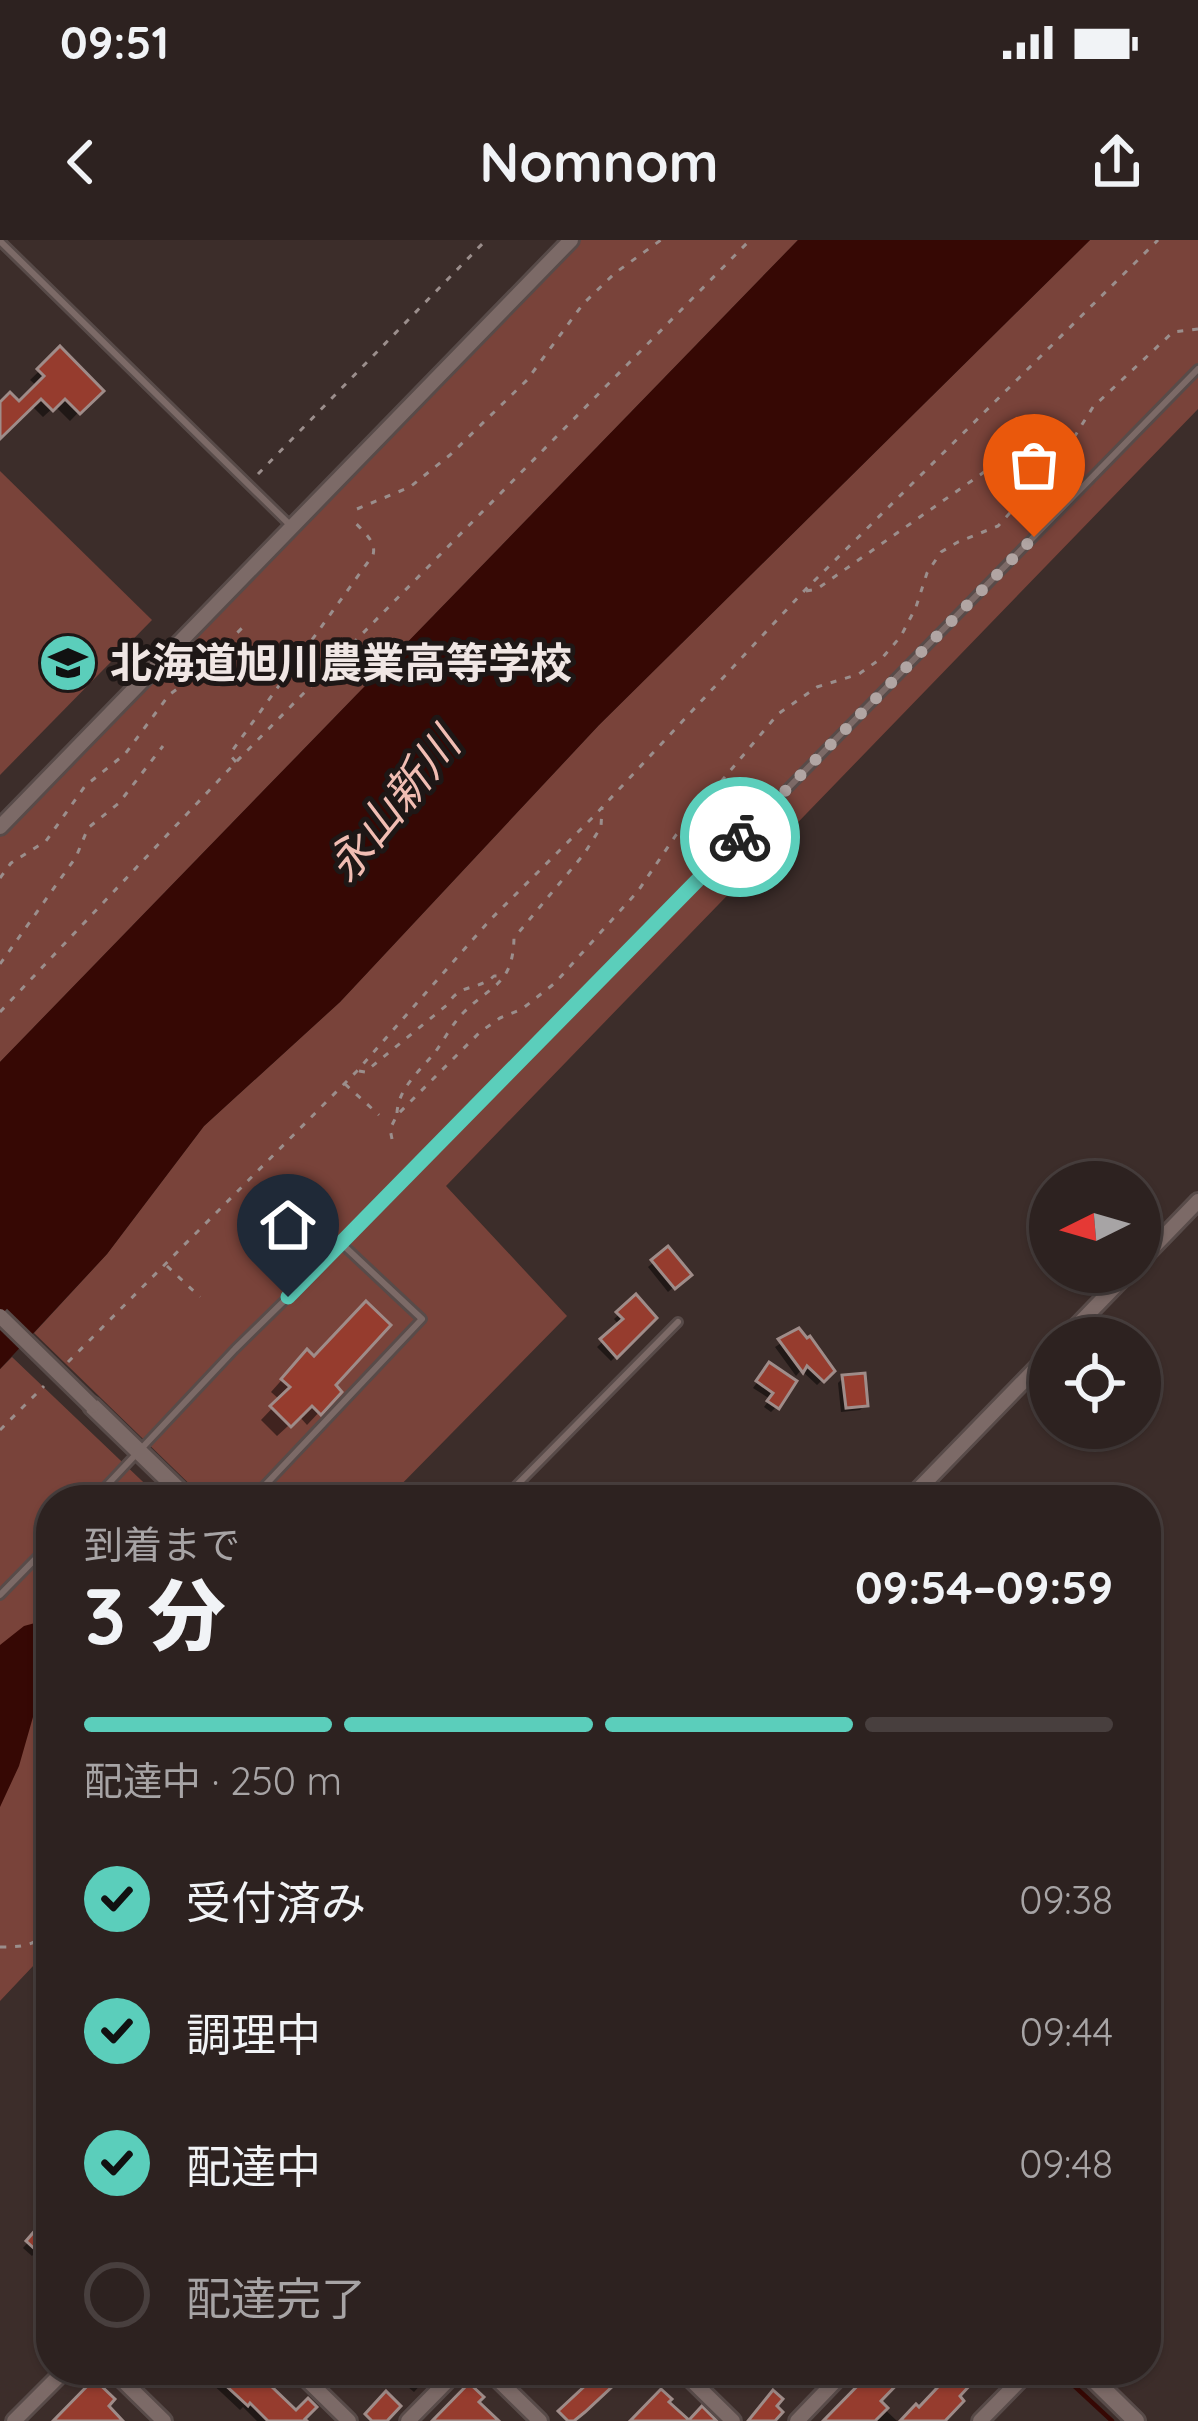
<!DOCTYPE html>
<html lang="ja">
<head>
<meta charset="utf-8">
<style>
  body { margin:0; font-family:Quicksand,"Noto Sans JP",sans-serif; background:#392f2d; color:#f1f3f6; height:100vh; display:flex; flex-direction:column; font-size:45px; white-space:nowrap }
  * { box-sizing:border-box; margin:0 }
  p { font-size:39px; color:#a7a4a5 }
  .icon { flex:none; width:66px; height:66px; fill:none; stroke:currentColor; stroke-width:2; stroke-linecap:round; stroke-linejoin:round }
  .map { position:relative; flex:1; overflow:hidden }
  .sheet { position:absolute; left:36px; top:1245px; width:1125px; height:900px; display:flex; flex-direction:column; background:#2d2220; border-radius:48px; box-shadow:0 3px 9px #0004,0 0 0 3px #483f3e }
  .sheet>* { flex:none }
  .needle { width:78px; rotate:265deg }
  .buttons { position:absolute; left:1029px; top:921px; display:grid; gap:24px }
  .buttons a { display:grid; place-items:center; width:132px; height:132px; border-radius:50%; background:#2d2220; box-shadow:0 3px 9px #0004,0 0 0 3px #483f3e; font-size:60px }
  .pin { position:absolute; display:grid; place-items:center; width:102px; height:102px; color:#fff; margin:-123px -51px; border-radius:50% 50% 50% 0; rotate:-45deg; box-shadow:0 0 12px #0007 }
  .pin .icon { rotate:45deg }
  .courier { position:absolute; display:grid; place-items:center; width:120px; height:120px; margin:-60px; border:9px solid #5bcebb; border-radius:50%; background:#fff; color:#222; box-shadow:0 3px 15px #0007 }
  .summary em { font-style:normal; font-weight:800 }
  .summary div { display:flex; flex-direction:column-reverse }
  .summary { display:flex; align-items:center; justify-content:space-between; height:204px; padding:0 48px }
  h1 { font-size:78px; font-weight:800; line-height:90px }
  .bar { display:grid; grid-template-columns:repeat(4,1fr); gap:18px 12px; align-content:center; height:144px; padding:0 48px }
  .bar i { height:15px; border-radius:9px; background:#483f3e }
  .bar .on { background:#5bcebb }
  .bar p { grid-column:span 4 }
  ol { padding:0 48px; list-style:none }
  li { display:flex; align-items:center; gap:36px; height:132px }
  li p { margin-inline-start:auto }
  li .icon { padding:12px; border-radius:50%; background:#5bcebb; color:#111; stroke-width:4 }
  li:last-child { color:#a7a4a5 }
  li i { width:66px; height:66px; border:6px solid #483f3e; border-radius:50% }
  .status { display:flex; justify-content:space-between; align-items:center; height:84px; padding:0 60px; background:#2d2220; direction:ltr }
  .status svg { height:33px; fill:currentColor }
  header { display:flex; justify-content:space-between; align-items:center; height:156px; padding:0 48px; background:#2d2220; font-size:54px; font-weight:800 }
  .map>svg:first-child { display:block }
</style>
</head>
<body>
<div class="status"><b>09:51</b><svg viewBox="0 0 49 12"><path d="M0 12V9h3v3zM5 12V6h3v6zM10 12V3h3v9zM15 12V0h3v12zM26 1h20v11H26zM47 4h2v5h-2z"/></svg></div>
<header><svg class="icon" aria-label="back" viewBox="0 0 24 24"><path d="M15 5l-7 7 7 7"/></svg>Nomnom<svg class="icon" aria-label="share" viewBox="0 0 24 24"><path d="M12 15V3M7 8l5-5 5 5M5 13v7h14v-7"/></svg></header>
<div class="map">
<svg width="1198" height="2181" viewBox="0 0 1198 2181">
  <rect width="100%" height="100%" fill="#3c2d2a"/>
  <g fill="#79433a">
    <path d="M578,0H798L0,822V592L250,342Z"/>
    <path d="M1090,0H1198V169L446,946L567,1076L386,1260H206L34,1093L107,1014L204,886L340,762L599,485Z"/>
    <path d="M0,231L152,380L0,535Z"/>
    <path d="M12,1117L162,1260H51V1707L0,1761V1129Z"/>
  </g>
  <g fill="#360804">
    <path d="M798,0H1090L599,485L340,762L204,886L107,1014L0,1129V822Z"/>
    <path d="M35,1383L51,1396V1452L35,1470L19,1526L0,1567V1405L24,1386Z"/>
  </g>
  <g fill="#0007">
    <path d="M60,111L99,151L70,181L55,166L43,177L31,165L0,195V167L19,165L38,147L30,140Z"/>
    <path d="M668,1010L688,1034L668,1052L648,1027Z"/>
    <path d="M636,1059L630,1103L611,1121L597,1107L620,1086L614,1079Z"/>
    <path d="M799,1092L831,1131L817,1145L801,1130L796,1136L775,1107Z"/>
    <path d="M295,1125L332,1145L338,1152L307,1185L299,1176L277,1196L261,1180L280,1160L271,1152Z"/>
    <path d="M769,1126L776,1167L771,1172L764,1167L770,1159L753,1148Z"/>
    <path d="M843,1138L865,1165L860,1170L841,1172L838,1143Z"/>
    <path d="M47,1981L51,1984V1995L32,2016L23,2008Z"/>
    <path d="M130,2130H161L141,2150L131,2140L136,2136Z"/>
    <path d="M215,2130H276L266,2145L303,2181H257L243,2167L240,2170L206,2138Z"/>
    <path d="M332,2130H351L334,2147L325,2138Z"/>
    <path d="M688,2130H722L705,2146Z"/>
    <path d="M878,2130H909L876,2161L897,2181H824Z"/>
    <path d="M419,2136L424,2141L414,2152L408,2147Z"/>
  </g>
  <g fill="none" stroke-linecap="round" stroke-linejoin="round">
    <g stroke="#360804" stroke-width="4.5">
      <path d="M148,1259L150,1260"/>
      <path d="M1057,2130L1112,2181"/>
    </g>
  </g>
  <g fill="#963c2e" stroke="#9f8c89" stroke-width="3">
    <path d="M60,106L104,151L80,174L65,159L53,171L41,159L0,199V162L10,152L19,161L44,136L37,129Z"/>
    <path d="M668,1006L692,1035L675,1049L651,1020Z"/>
    <path d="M636,1054L657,1078L617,1118L600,1099L623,1079L616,1072Z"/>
    <path d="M366,1061L391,1085L336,1145L342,1152L321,1175L312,1166L291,1187L270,1166L290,1147L281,1139L307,1109L314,1116Z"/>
    <path d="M799,1088L807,1098L810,1096L835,1131L824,1142L807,1126L803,1133L778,1099Z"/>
    <path d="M769,1122L797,1141L779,1169L767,1161L773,1153L756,1141Z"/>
    <path d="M865,1133L868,1166L846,1168L842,1135Z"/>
    <path d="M51,1972V2000L39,2013L26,2001Z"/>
    <path d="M209,2130H285L270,2145L296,2170L308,2158L317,2167L305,2179L307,2181H268L250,2163L248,2166Z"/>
    <path d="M602,2130H630L585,2172L574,2181H568L558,2171Z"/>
    <path d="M873,2130H911L881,2161L888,2168L875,2181H823Z"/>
    <path d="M954,2130H984L960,2156L964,2161L945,2181H900L916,2164L919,2167Z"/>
    <path d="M94,2139L115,2159L109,2166L123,2181H53Z"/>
    <path d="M469,2143L484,2157L479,2162L499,2181H432Z"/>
    <path d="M661,2149L672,2159L669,2162L689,2180L702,2166L717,2181H630Z"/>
    <path d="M773,2150L783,2159L777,2166L783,2172L775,2181H748Z"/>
    <path d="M386,2151L401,2166L387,2181H372L365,2174Z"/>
  </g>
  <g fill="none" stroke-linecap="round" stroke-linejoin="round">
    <defs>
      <g id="service">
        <path d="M0,1L289,284"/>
        <path d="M93,1260L235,1109L342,1004L1198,129"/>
        <path d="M251,1260L422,1079L342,1004"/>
        <path d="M502,1260L678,1082"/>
        <path d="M0,1355L51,1303"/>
      </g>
      <g id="minor">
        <path d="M0,587L571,0"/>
        <path d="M1140,1021L1198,961"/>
        <path d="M1065,1098L1129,1032"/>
        <path d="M908,1260L1050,1114"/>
        <path d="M112,2130L164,2181"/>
        <path d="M297,2130L349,2181"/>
        <path d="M488,2130L540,2181"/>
        <path d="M681,2130L733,2181"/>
        <path d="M14,2181L65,2130"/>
        <path d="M408,2181L458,2130"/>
        <path d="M797,2181L846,2130"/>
        <path d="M980,2181L1030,2130"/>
      </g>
      <g id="tertiary">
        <path d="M92,1166L189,1260"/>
        <path d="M1084,2130L1136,2181"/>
      </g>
    </defs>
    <use href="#service" stroke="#584b49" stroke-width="12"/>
    <use href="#minor" stroke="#584b49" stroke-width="20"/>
    <use href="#tertiary" stroke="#584b49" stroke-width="22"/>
    <g stroke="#9b8e8c" stroke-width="3" stroke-dasharray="6 9" stroke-linecap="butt">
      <path d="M258,234L486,0"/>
      <path d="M357,269L410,247L450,215L527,140L583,64L615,33L661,0"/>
      <path d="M806,351L817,349L1010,214L1026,219L1060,257"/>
      <path d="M236,522L231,516L232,511L373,315C377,301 362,291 353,280"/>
      <path d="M0,638L11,623L46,601L85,546L125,514L169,455L192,438L242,388"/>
      <path d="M0,724L76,617L88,588L119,563L163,506"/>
      <path d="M0,772L236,522L750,0"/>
      <path d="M359,831L365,832L447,765C461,742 476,752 494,736H505"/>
      <path d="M345,844L379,875"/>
      <path d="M397,873C398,848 421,830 436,811C445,798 453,783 464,772C491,745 513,745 514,698L584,614L601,587L602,567"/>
      <path d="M392,899L390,889L397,875L480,792L500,778L522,769L555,743L638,651L676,595L778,474L817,447L859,434L883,417L901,396L916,367L927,333L941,312L958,302L998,286L1063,215L1093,167L1173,92L1198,89"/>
      <path d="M167,1026L200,1057"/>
      <path d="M68,1122L357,831L490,680L595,575L804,351L1158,0"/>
      <path d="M0,1190L44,1146"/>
      <path d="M0,1707C24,1707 41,1706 51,1682"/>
    </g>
    <use href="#service" stroke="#7c6a67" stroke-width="6"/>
    <use href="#minor" stroke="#7c6a67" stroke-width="14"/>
    <use href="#tertiary" stroke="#7c6a67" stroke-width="16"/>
    <defs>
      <path id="minor-bridge" d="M0,1076L92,1166"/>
    </defs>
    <use href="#minor-bridge" stroke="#584b49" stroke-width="20" stroke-linecap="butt"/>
    <use href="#minor-bridge" stroke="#7c6a67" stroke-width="14"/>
  </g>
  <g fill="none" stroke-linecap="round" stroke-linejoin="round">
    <path stroke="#b1a5a3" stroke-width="12" stroke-dasharray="0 21.6" d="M740,597L1034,297"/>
    <path stroke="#5bcebb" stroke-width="15" d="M288,1057L740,597"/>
  </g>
  <defs>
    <symbol id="school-disc" viewBox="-11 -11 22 22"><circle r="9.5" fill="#5bcebb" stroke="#1e1716"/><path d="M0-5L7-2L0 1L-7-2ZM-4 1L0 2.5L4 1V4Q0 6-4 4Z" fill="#111"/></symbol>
  </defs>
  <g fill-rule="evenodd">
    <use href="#school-disc" x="35" y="390" width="66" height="66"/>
  </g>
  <g text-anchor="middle" stroke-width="10" stroke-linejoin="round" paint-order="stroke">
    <g font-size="42" font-weight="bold" fill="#f0e6e4" stroke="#1e1716" text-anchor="start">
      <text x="110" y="438">北海道旭川農業高等学校</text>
    </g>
    <g font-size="45" font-style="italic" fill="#f1bdb3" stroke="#1e1716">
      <text transform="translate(393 565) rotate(-51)" y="16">永山新川</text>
    </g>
  </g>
</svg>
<div class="buttons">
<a><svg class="needle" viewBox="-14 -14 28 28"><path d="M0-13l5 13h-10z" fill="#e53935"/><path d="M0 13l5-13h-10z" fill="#a7a4a5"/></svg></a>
<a><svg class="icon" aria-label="locate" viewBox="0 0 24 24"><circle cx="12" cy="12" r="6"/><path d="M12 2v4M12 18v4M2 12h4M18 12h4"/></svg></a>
</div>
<div class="pin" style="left:1034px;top:297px;background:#ea580c"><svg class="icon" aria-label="bag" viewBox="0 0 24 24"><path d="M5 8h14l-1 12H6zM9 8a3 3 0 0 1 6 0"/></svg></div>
<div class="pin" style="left:288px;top:1057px;background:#1f2937"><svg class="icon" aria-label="home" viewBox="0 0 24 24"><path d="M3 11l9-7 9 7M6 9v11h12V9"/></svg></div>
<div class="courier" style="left:740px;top:597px"><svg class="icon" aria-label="bike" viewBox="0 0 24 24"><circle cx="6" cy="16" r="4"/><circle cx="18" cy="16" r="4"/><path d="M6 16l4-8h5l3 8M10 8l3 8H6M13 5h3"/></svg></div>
<section class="sheet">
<div class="summary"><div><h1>3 分</h1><p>到着まで</p></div><em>09:54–09:59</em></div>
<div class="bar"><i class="on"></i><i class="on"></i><i class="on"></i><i></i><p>配達中 · 250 m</p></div>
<ol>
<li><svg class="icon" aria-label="check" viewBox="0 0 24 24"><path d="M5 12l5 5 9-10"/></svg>受付済み<p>09:38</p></li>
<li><svg class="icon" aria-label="check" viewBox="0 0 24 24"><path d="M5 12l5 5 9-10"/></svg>調理中<p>09:44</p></li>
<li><svg class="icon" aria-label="check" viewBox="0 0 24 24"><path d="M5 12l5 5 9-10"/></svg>配達中<p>09:48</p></li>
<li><i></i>配達完了</li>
</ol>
</section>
</div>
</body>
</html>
